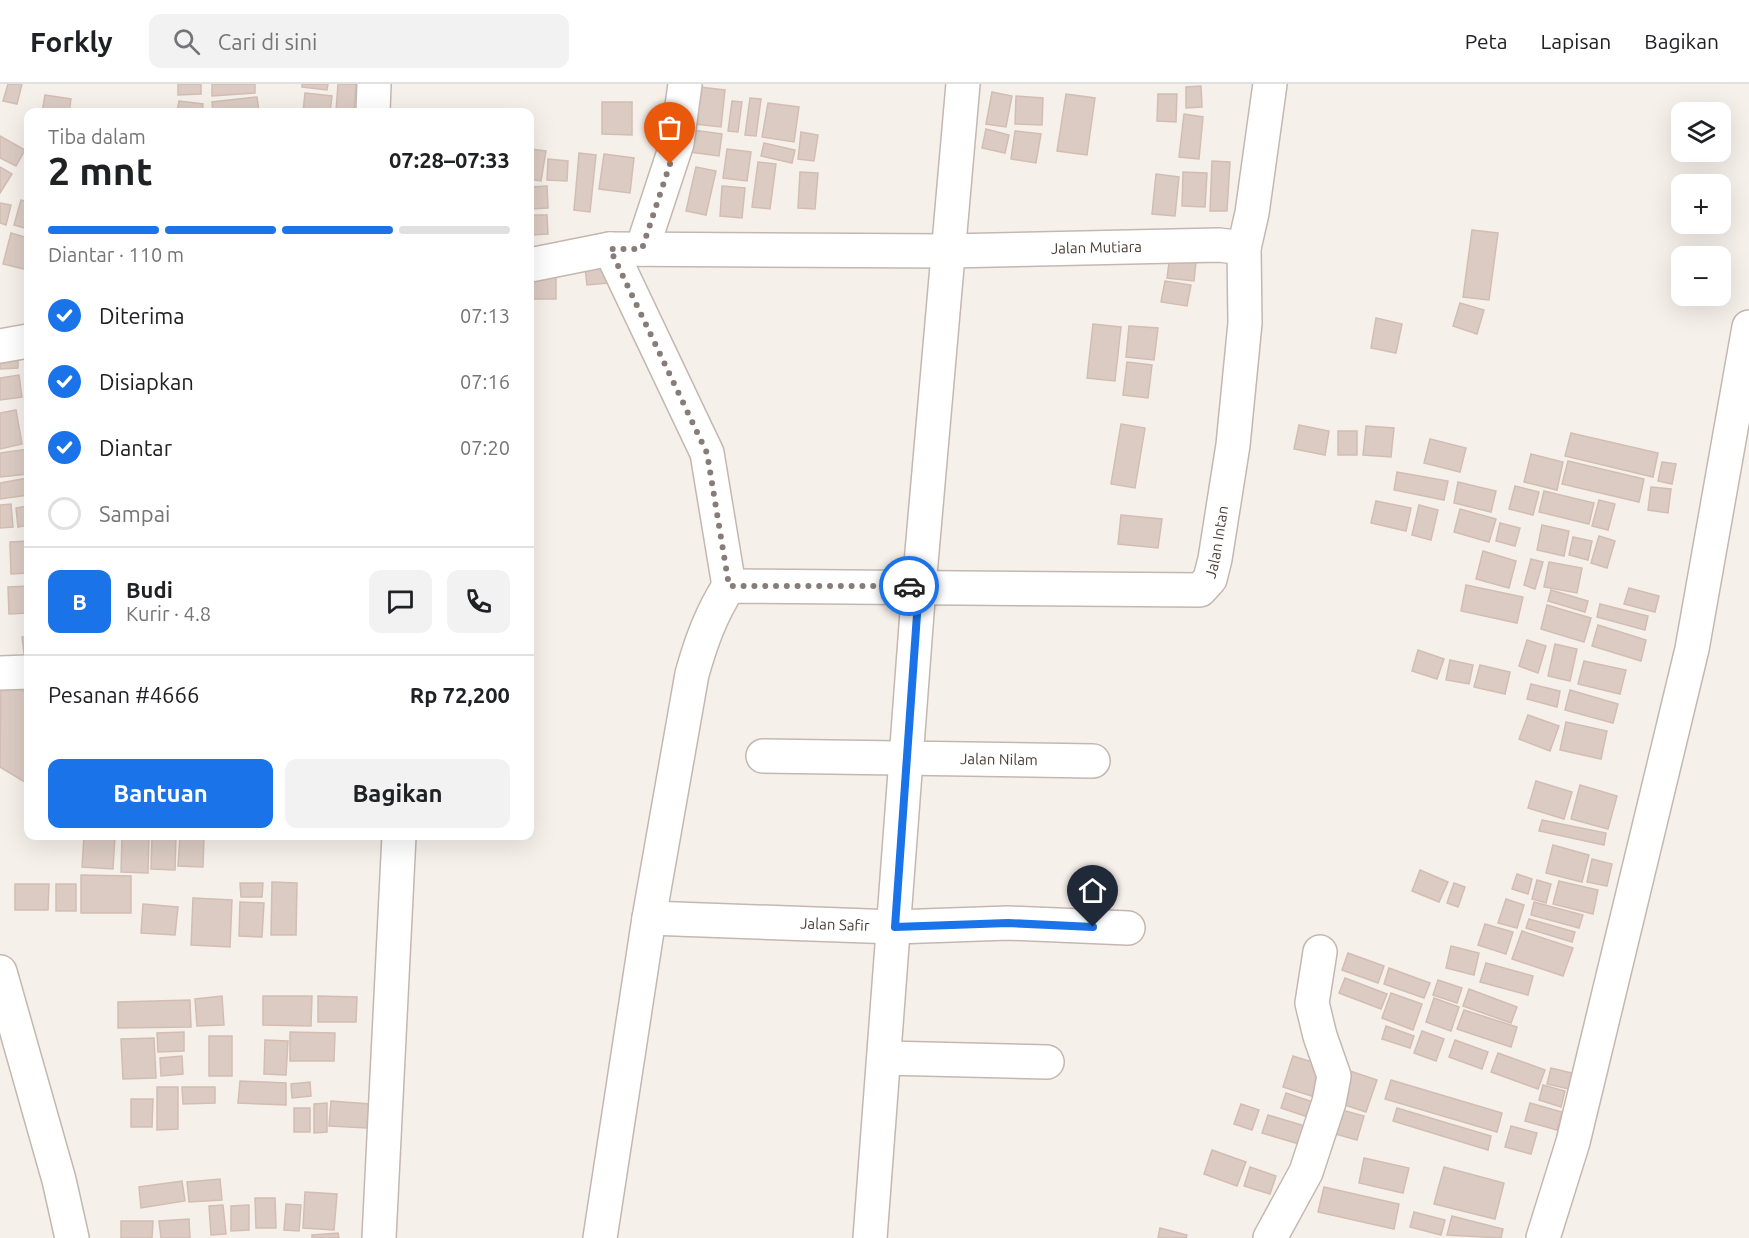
<!DOCTYPE html>
<html lang="id">
<head>
<meta charset="utf-8">
<style>
  body { margin:0; font-family:Ubuntu,sans-serif; background:#f2f2f2; color:#202124; height:100vh; display:flex; flex-direction:column; font-size:22px; white-space:nowrap }
  * { box-sizing:border-box; margin:0 }
  p { font-size:20px; color:#757577 }
  .icon { flex:none; width:33px; height:33px; fill:none; stroke:currentColor; stroke-width:2; stroke-linecap:round; stroke-linejoin:round }
  .map { position:relative; flex:1; overflow:hidden }
  .details { position:absolute; left:24px; top:24px; width:510px; height:732px; display:flex; flex-direction:column; background:#fff; border-radius:12px; box-shadow:0 6px 24px #0002 }
  .details>* { flex:none }
  .buttons { position:absolute; left:1671px; top:18px; display:grid; gap:12px }
  .buttons a { display:grid; place-items:center; width:60px; height:60px; border-radius:12px; background:#fff; box-shadow:0 6px 24px #0002; font-size:30px }
  .pin { position:absolute; display:grid; place-items:center; width:51px; height:51px; color:#fff; margin:-62px -26px; border-radius:50% 50% 50% 0; rotate:-45deg; box-shadow:0 0 6px #0007 }
  .pin .icon { rotate:45deg }
  .courier { position:absolute; display:grid; place-items:center; width:60px; height:60px; margin:-30px; border:4px solid #1a73e8; border-radius:50%; background:#fff; color:#222; box-shadow:0 2px 8px #0007 }
  .head em { font-style:normal; font-weight:600 }
  .head div { display:flex; flex-direction:column-reverse }
  .head { display:flex; align-items:center; justify-content:space-between; height:102px; padding:0 24px }
  h1 { font-size:39px; font-weight:600; line-height:45px }
  .bar { display:grid; grid-template-columns:repeat(4,1fr); gap:9px 6px; align-content:center; height:72px; padding:0 24px }
  .bar i { height:8px; border-radius:4px; background:#e0e0e0 }
  .bar .active { background:#1a73e8 }
  .bar p { grid-column:span 4 }
  .line { display:flex; align-items:center; gap:15px; padding:0 24px; border-top:2px solid #e0e0e0 }
  .line div { flex:1 }
  .round { display:grid; place-items:center; flex:none; width:63px; height:63px; border-radius:12px; background:#f2f2f2 }
  ol { padding:0 24px; list-style:none }
  li { display:flex; align-items:center; gap:18px; height:66px }
  li p { margin-inline-start:auto }
  li .icon { padding:6px; border-radius:50%; background:#1a73e8; color:#fff; stroke-width:4 }
  li:last-child { color:#757577 }
  li i { width:33px; height:33px; border:3px solid #e0e0e0; border-radius:50% }
  .cta { display:flex; gap:12px; margin-top:auto; padding:12px 24px }
  .cta a { flex:1; height:69px; border-radius:12px; background:#1a73e8; color:#fff; font-size:24px; font-weight:600; line-height:69px; text-align:center }
  .cta a+a { background:#f2f2f2; color:#202124 }
  header { display:flex; align-items:center; gap:36px; box-sizing:border-box; height:84px; padding:0 30px; background:#fff; border-bottom:2px solid #e0e0e0 }
  header strong { font-size:28px }
  nav { display:flex; gap:33px; margin-inline-start:auto; font-size:21px }
  .search { width:420px; height:54px; background:#f2f2f2; display:flex; align-items:center; gap:15px; box-sizing:border-box; padding:0 21px; border-radius:12px; color:#757577; font-size:22px }
  .map>svg:first-child { display:block }
</style>
</head>
<body>
<header>
<strong>Forkly</strong>
<div class="search"><svg class="icon" aria-label="search" viewBox="0 0 24 24"><circle cx="10" cy="10" r="6"/><path d="M15 15l6 6"/></svg>Cari di sini</div>
<nav><a>Peta</a><a>Lapisan</a><a>Bagikan</a></nav>
</header>
<div class="map">
<svg width="1749" height="1154" viewBox="0 0 1749 1154">
  <rect width="100%" height="100%" fill="#f6f0eb"/>
  <g fill="#dbcbc3" stroke="#d3bdb3" stroke-width="1.5">
    <path d="M8,0H22L17,20L3,17Z"/>
    <path d="M178,0H201V10L178,11Z"/>
    <path d="M212,0H255V9L212,12Z"/>
    <path d="M302,0H328L327,6L302,3Z"/>
    <path d="M338,0H356L354,28H336Z"/>
    <path d="M691,2L725,6L721,43L686,39Z"/>
    <path d="M1201,2L1202,23L1186,24V3Z"/>
    <path d="M992,8L1012,12L1006,43L986,40Z"/>
    <path d="M305,9L332,12L330,28H303Z"/>
    <path d="M1066,10L1095,14L1087,71L1057,67Z"/>
    <path d="M1158,10H1177L1176,38L1157,37Z"/>
    <path d="M45,11L71,15L69,28H42Z"/>
    <path d="M1016,12L1043,14L1042,41L1015,40Z"/>
    <path d="M257,13L259,28H213L212,18Z"/>
    <path d="M750,14L761,15L756,52L745,51Z"/>
    <path d="M179,17L203,20L202,28H177Z"/>
    <path d="M732,17L742,18L738,48L728,47Z"/>
    <path d="M602,18H632V51L602,50Z"/>
    <path d="M768,19L799,23L794,58L762,53Z"/>
    <path d="M1184,30L1203,33L1199,75L1179,73Z"/>
    <path d="M685,45L722,50L719,72L682,67Z"/>
    <path d="M986,45L1009,51L1005,69L982,64Z"/>
    <path d="M1015,47L1041,50L1036,79L1011,75Z"/>
    <path d="M801,48L818,51L814,77L798,75Z"/>
    <path d="M0,52L25,66L16,82L0,74Z"/>
    <path d="M764,59L795,66L792,79L761,72Z"/>
    <path d="M530,65L546,67L541,97L530,95Z"/>
    <path d="M727,65L751,68L747,97L723,94Z"/>
    <path d="M579,69L596,71L590,128L574,126Z"/>
    <path d="M604,70L634,74L630,109L599,105Z"/>
    <path d="M548,75L568,77L567,97L547,96Z"/>
    <path d="M1212,77L1230,78L1227,127H1210Z"/>
    <path d="M758,78L776,80L770,125L752,123Z"/>
    <path d="M0,83L12,90L0,109Z"/>
    <path d="M696,83L716,87L706,131L686,127Z"/>
    <path d="M800,88L818,89L815,125L798,124Z"/>
    <path d="M1183,88L1207,89L1205,123L1182,122Z"/>
    <path d="M1156,90L1179,93L1175,132L1152,130Z"/>
    <path d="M547,102L548,124L530,125V103Z"/>
    <path d="M722,102L745,104L742,134L720,132Z"/>
    <path d="M21,116L28,118V145L14,141Z"/>
    <path d="M0,119L11,121L6,141L0,139Z"/>
    <path d="M530,131H547L548,150L530,151Z"/>
    <path d="M1472,146L1498,149L1489,216L1463,213Z"/>
    <path d="M11,149L28,154V186L3,180Z"/>
    <path d="M1171,164L1197,168L1194,197L1167,194Z"/>
    <path d="M605,171L608,199L587,201L584,174Z"/>
    <rect x="533" y="189" width="23" height="26"/>
    <path d="M1165,197L1191,201L1187,222L1161,218Z"/>
    <path d="M1460,219L1484,226L1477,250L1453,242Z"/>
    <path d="M1376,234L1402,240L1396,269L1371,264Z"/>
    <path d="M1093,240L1121,243L1115,297L1087,294Z"/>
    <path d="M1129,242L1158,244L1154,276L1126,273Z"/>
    <path d="M18,269V284L0,285V270Z"/>
    <path d="M1127,278L1152,281L1148,314L1123,311Z"/>
    <path d="M19,291L22,313L0,316V294Z"/>
    <path d="M16,326L22,360L0,365V329Z"/>
    <path d="M1121,340L1145,344L1135,404L1111,400Z"/>
    <path d="M1299,341L1329,347L1325,371L1294,365Z"/>
    <path d="M1366,342L1394,344L1391,373L1363,371Z"/>
    <rect x="1338" y="347" width="19" height="24"/>
    <path d="M1571,349L1658,369L1653,393L1565,372Z"/>
    <path d="M1430,355L1466,364L1460,388L1424,379Z"/>
    <path d="M28,365V390L0,393V369Z"/>
    <path d="M1531,370L1563,378L1557,406L1524,398Z"/>
    <path d="M1568,377L1644,395L1639,418L1562,400Z"/>
    <path d="M1662,378L1676,380L1672,400L1658,397Z"/>
    <path d="M1397,388L1448,397L1444,416L1394,406Z"/>
    <path d="M28,394V411L0,415V399Z"/>
    <path d="M1458,398L1496,407L1491,428L1454,419Z"/>
    <path d="M1515,402L1539,408L1533,431L1509,425Z"/>
    <path d="M1651,403L1671,405L1668,429L1648,426Z"/>
    <path d="M1544,407L1594,419L1589,440L1539,428Z"/>
    <path d="M1599,416L1615,420L1608,446L1592,442Z"/>
    <path d="M1376,417L1411,424L1406,447L1371,439Z"/>
    <path d="M11,420L13,443L0,444V421Z"/>
    <path d="M1419,421L1438,426L1431,456L1412,451Z"/>
    <path d="M28,422V441L18,443L16,424Z"/>
    <path d="M1460,425L1496,435L1489,458L1454,448Z"/>
    <path d="M1121,431L1162,435L1158,464L1118,460Z"/>
    <path d="M1500,439L1520,444L1515,462L1496,457Z"/>
    <path d="M1542,441L1569,447L1564,472L1537,466Z"/>
    <path d="M1599,452L1615,457L1607,484L1591,479Z"/>
    <path d="M1573,453L1592,457L1588,476L1569,471Z"/>
    <path d="M28,457V489L11,490L10,458Z"/>
    <path d="M1483,467L1516,477L1509,504L1476,495Z"/>
    <path d="M1531,475L1543,478L1535,505L1524,501Z"/>
    <path d="M1549,478L1582,484L1577,509L1544,503Z"/>
    <path d="M1466,501L1523,513L1517,539L1461,527Z"/>
    <path d="M28,502V529L9,530L8,503Z"/>
    <path d="M1629,504L1659,512L1655,528L1624,520Z"/>
    <path d="M1551,506L1588,517L1585,528L1548,517Z"/>
    <path d="M1600,520L1648,532L1645,546L1597,533Z"/>
    <path d="M1547,521L1591,534L1584,558L1541,545Z"/>
    <path d="M1598,541L1646,556L1641,577L1592,562Z"/>
    <path d="M28,552V577H25L22,553Z"/>
    <path d="M1527,556L1546,562L1538,589L1519,582Z"/>
    <path d="M1555,560L1577,565L1570,597L1548,592Z"/>
    <path d="M1418,566L1444,575L1437,595L1412,587Z"/>
    <path d="M1450,576L1473,581L1469,600L1446,596Z"/>
    <path d="M1584,577L1626,586L1620,610L1578,600Z"/>
    <path d="M1480,581L1510,588L1505,610L1474,603Z"/>
    <path d="M1,594L28,610V700L0,683Z"/>
    <path d="M1531,600L1560,607L1557,623L1527,615Z"/>
    <path d="M1570,606L1618,620L1613,639L1565,626Z"/>
    <path d="M1528,631L1559,642L1550,667L1519,655Z"/>
    <path d="M1566,638L1607,647L1601,675L1560,666Z"/>
    <path d="M1536,697L1572,708L1564,735L1528,724Z"/>
    <path d="M1580,701L1617,712L1608,745L1571,735Z"/>
    <path d="M1542,736L1606,749L1604,761L1539,747Z"/>
    <path d="M84,752H115L113,785L82,783Z"/>
    <path d="M122,752H149L148,789L121,788Z"/>
    <path d="M152,752H176L175,786L151,785Z"/>
    <path d="M180,752H204L203,783L178,782Z"/>
    <path d="M1553,761L1589,771L1582,798L1546,789Z"/>
    <path d="M1592,775L1612,780L1607,802L1587,798Z"/>
    <path d="M1420,786L1448,798L1439,818L1412,807Z"/>
    <path d="M1517,790L1532,795L1528,810L1512,805Z"/>
    <path d="M81,791L131,792V829H81Z"/>
    <path d="M1537,796L1551,800L1546,819L1532,815Z"/>
    <path d="M1559,797L1598,806L1593,830L1553,820Z"/>
    <path d="M272,798L297,799L296,851H271Z"/>
    <path d="M240,799H263L262,813H241Z"/>
    <path d="M1454,799L1465,803L1458,823L1447,819Z"/>
    <path d="M15,800H49L48,826H15Z"/>
    <rect x="56" y="800" width="20" height="27"/>
    <path d="M193,814L232,816L230,863L191,861Z"/>
    <path d="M1506,815L1524,821L1517,844L1498,839Z"/>
    <path d="M240,818L264,819L262,853L239,852Z"/>
    <path d="M1534,818L1583,831L1579,844L1531,831Z"/>
    <path d="M143,820L178,823L175,851L141,849Z"/>
    <path d="M1529,835L1575,848L1572,858L1526,844Z"/>
    <path d="M1485,840L1513,848L1506,870L1478,861Z"/>
    <path d="M1522,847L1573,864L1563,892L1512,875Z"/>
    <path d="M1451,862L1479,869L1474,891L1446,884Z"/>
    <path d="M1348,869L1384,882L1378,899L1342,886Z"/>
    <path d="M1486,879L1533,892L1528,911L1480,898Z"/>
    <path d="M1389,884L1430,899L1424,914L1384,900Z"/>
    <path d="M1345,894L1387,910L1381,925L1339,909Z"/>
    <path d="M1438,896L1462,904L1457,919L1433,911Z"/>
    <path d="M1469,905L1517,923L1511,939L1463,922Z"/>
    <path d="M1391,909L1422,920L1413,946L1382,934Z"/>
    <path d="M222,912L224,941L197,942L195,915Z"/>
    <path d="M263,912H312L311,942L263,941Z"/>
    <path d="M318,912L357,913L356,938H318Z"/>
    <path d="M1434,914L1459,923L1451,947L1426,938Z"/>
    <path d="M190,916L191,943L118,944V918Z"/>
    <path d="M1464,926L1517,943L1511,963L1457,945Z"/>
    <path d="M1386,942L1414,952L1410,964L1382,955Z"/>
    <path d="M1422,947L1444,955L1436,977L1414,969Z"/>
    <path d="M184,948V967L158,968L157,949Z"/>
    <path d="M290,948L335,949L334,977H290Z"/>
    <rect x="209" y="952" width="23" height="40"/>
    <path d="M154,954L156,994L123,995L121,955Z"/>
    <path d="M265,956L288,957L286,991L264,990Z"/>
    <path d="M1455,956L1488,968L1482,985L1449,973Z"/>
    <path d="M1498,969L1545,986L1538,1005L1491,988Z"/>
    <path d="M182,972L183,990L161,992L160,974Z"/>
    <path d="M1293,972L1328,983L1318,1014L1283,1003Z"/>
    <path d="M1551,984L1572,989L1569,1005L1547,1000Z"/>
    <path d="M1347,986L1377,996L1366,1028L1336,1018Z"/>
    <path d="M1391,996L1502,1029L1497,1048L1385,1015Z"/>
    <path d="M240,997L286,999V1021L238,1019Z"/>
    <path d="M310,998L311,1012L292,1014L291,1000Z"/>
    <path d="M1543,1001L1565,1007L1561,1023L1539,1016Z"/>
    <path d="M157,1003H178V1045L157,1046Z"/>
    <path d="M182,1003H215V1019L183,1020Z"/>
    <path d="M1286,1009L1313,1018L1308,1033L1281,1024Z"/>
    <path d="M131,1015H153L152,1043H131Z"/>
    <path d="M331,1017L370,1020L367,1044L329,1042Z"/>
    <path d="M327,1019V1048L314,1049V1020Z"/>
    <path d="M1530,1019L1562,1028L1557,1046L1525,1037Z"/>
    <path d="M1241,1020L1259,1026L1252,1046L1234,1040Z"/>
    <path d="M1331,1023L1364,1032L1357,1056L1325,1047Z"/>
    <rect x="294" y="1024" width="16" height="24"/>
    <path d="M1397,1024L1491,1052L1488,1066L1393,1037Z"/>
    <path d="M1268,1031L1305,1042L1299,1060L1262,1049Z"/>
    <path d="M1511,1042L1537,1049L1531,1070L1505,1063Z"/>
    <path d="M1212,1066L1246,1078L1237,1102L1204,1090Z"/>
    <path d="M1364,1074L1409,1084L1403,1109L1359,1099Z"/>
    <path d="M1250,1083L1276,1092L1270,1110L1244,1102Z"/>
    <path d="M1444,1083L1504,1099L1495,1135L1434,1120Z"/>
    <path d="M220,1095L222,1116L189,1118L187,1098Z"/>
    <path d="M182,1097L185,1117L141,1124L139,1103Z"/>
    <path d="M1324,1103L1399,1120L1394,1145L1318,1128Z"/>
    <path d="M305,1108L337,1110L334,1146L303,1144Z"/>
    <path d="M255,1114H275L276,1144H256Z"/>
    <path d="M286,1120L301,1121L299,1147L284,1146Z"/>
    <path d="M223,1121L226,1150L211,1151L209,1122Z"/>
    <path d="M249,1121V1146L231,1147V1122Z"/>
    <path d="M1414,1128L1445,1136L1441,1151L1410,1143Z"/>
    <path d="M1452,1132L1503,1145L1501,1154L1447,1151Z"/>
    <path d="M189,1135L190,1154H161L159,1137Z"/>
    <path d="M121,1137H153L152,1154H121Z"/>
    <path d="M1160,1144L1187,1151L1186,1154H1158Z"/>
    <path d="M338,1149L339,1154H312V1151Z"/>
  </g>
  <g fill="none" stroke-linecap="round" stroke-linejoin="round">
    <defs>
      <g id="minor">
        <path d="M373,28L374,0"/>
        <path d="M610,165L707,369L729,502"/>
        <path d="M642,165L677,59L685,0"/>
        <path id="s1" d="M530,181L610,165L949,167L1219,161L1244,164"/>
        <path d="M0,262L28,257"/>
        <path d="M0,589L28,588"/>
        <path id="s2" d="M763,672L1093,677"/>
        <path id="s3" d="M649,834L895,843L1008,839L1128,844"/>
        <path d="M0,888L59,1096L72,1154"/>
        <path d="M885,974L1047,978"/>
        <path d="M379,1154L399,752"/>
        <path id="s4" d="M600,1154L649,834L692,590C701,558 711,530 729,502L1200,506L1210,495L1215,475L1233,361L1245,239L1244,164L1252,129L1270,0"/>
        <path d="M870,1154L919,502L963,0"/>
        <path d="M1270,1154L1306,1088L1329,1018L1334,992L1320,952L1312,919L1320,868"/>
        <path d="M1543,1154L1573,1058L1692,565L1749,243"/>
      </g>
    </defs>
    <use href="#minor" stroke="#c5b7b0" stroke-width="36"/>
    <use href="#minor" stroke="#fff" stroke-width="33"/>
  </g>
  <g fill="none" stroke-linecap="round" stroke-linejoin="round">
    <path stroke="#877c77" stroke-width="6" stroke-dasharray="0 10.8" d="M670,80L642,165H610L707,369L729,502H909"/>
    <path stroke="#1a73e8" stroke-width="8" d="M909,502H919L895,843L1008,839L1093,843"/>
  </g>
  <g text-anchor="middle" stroke-width="6" stroke-linejoin="round" paint-order="stroke">
    <g font-size="15" fill="#4b3e38" stroke="#fff">
      <text dy="5" stroke="none"><textPath href="#s1" startOffset="568">Jalan Mutiara</textPath></text>
      <text dy="5" stroke="none"><textPath href="#s4" startOffset="1191">Jalan Intan</textPath></text>
      <text dy="5" stroke="none"><textPath href="#s2" startOffset="236">Jalan Nilam</textPath></text>
      <text dy="5" stroke="none"><textPath href="#s3" startOffset="186">Jalan Safir</textPath></text>
    </g>
  </g>
</svg>
<div class="buttons">
<a><svg class="icon" aria-label="layers" viewBox="0 0 24 24"><path d="M12 4l9 5-9 5-9-5zM3 14l9 5 9-5"/></svg></a>
<a>+</a>
<a>−</a>
</div>
<div class="pin" style="left:670px;top:80px;background:#ea580c"><svg class="icon" aria-label="bag" viewBox="0 0 24 24"><path d="M5 8h14l-1 12H6zM9 8a3 3 0 0 1 6 0"/></svg></div>
<div class="pin" style="left:1093px;top:843px;background:#1f2937"><svg class="icon" aria-label="home" viewBox="0 0 24 24"><path d="M3 11l9-7 9 7M6 9v11h12V9"/></svg></div>
<div class="courier" style="left:909px;top:502px"><svg class="icon" aria-label="car" viewBox="0 0 24 24"><path d="M5 17H2v-5l4-1 3-4h7l3 4 3 1v5h-3M9 17h6M6 11h13"/><circle cx="7" cy="17" r="2"/><circle cx="17" cy="17" r="2"/></svg></div>
<section class="details">
<div class="head"><div><h1>2 mnt</h1><p>Tiba dalam</p></div><em>07:28–07:33</em></div>
<div class="bar"><i class="active"></i><i class="active"></i><i class="active"></i><i></i><p>Diantar · 110 m</p></div>
<ol>
<li><svg class="icon" aria-label="check" viewBox="0 0 24 24"><path d="M5 12l5 5 9-10"/></svg>Diterima<p>07:13</p></li>
<li><svg class="icon" aria-label="check" viewBox="0 0 24 24"><path d="M5 12l5 5 9-10"/></svg>Disiapkan<p>07:16</p></li>
<li><svg class="icon" aria-label="check" viewBox="0 0 24 24"><path d="M5 12l5 5 9-10"/></svg>Diantar<p>07:20</p></li>
<li><i></i>Sampai</li>
</ol>
<div class="line" style="height:108px"><b class="round" style="background:#1a73e8;color:#fff">B</b><div><b>Budi</b><p>Kurir · 4.8</p></div><a class="round"><svg class="icon" aria-label="chat" viewBox="0 0 24 24"><path d="M4 5h16v11H9l-5 4z"/></svg></a><a class="round"><svg class="icon" aria-label="phone" viewBox="0 0 24 24"><path d="M5 4h4l2 5-3 2q2 4 5 5l2-3 5 2v4C11 20 4 13 5 4z"/></svg></a></div>
<div class="line" style="height:78px"><div>Pesanan #4666</div><b>Rp 72,200</b></div>
<div class="cta"><a>Bantuan</a><a>Bagikan</a></div>
</section>
</div>
</body>
</html>
